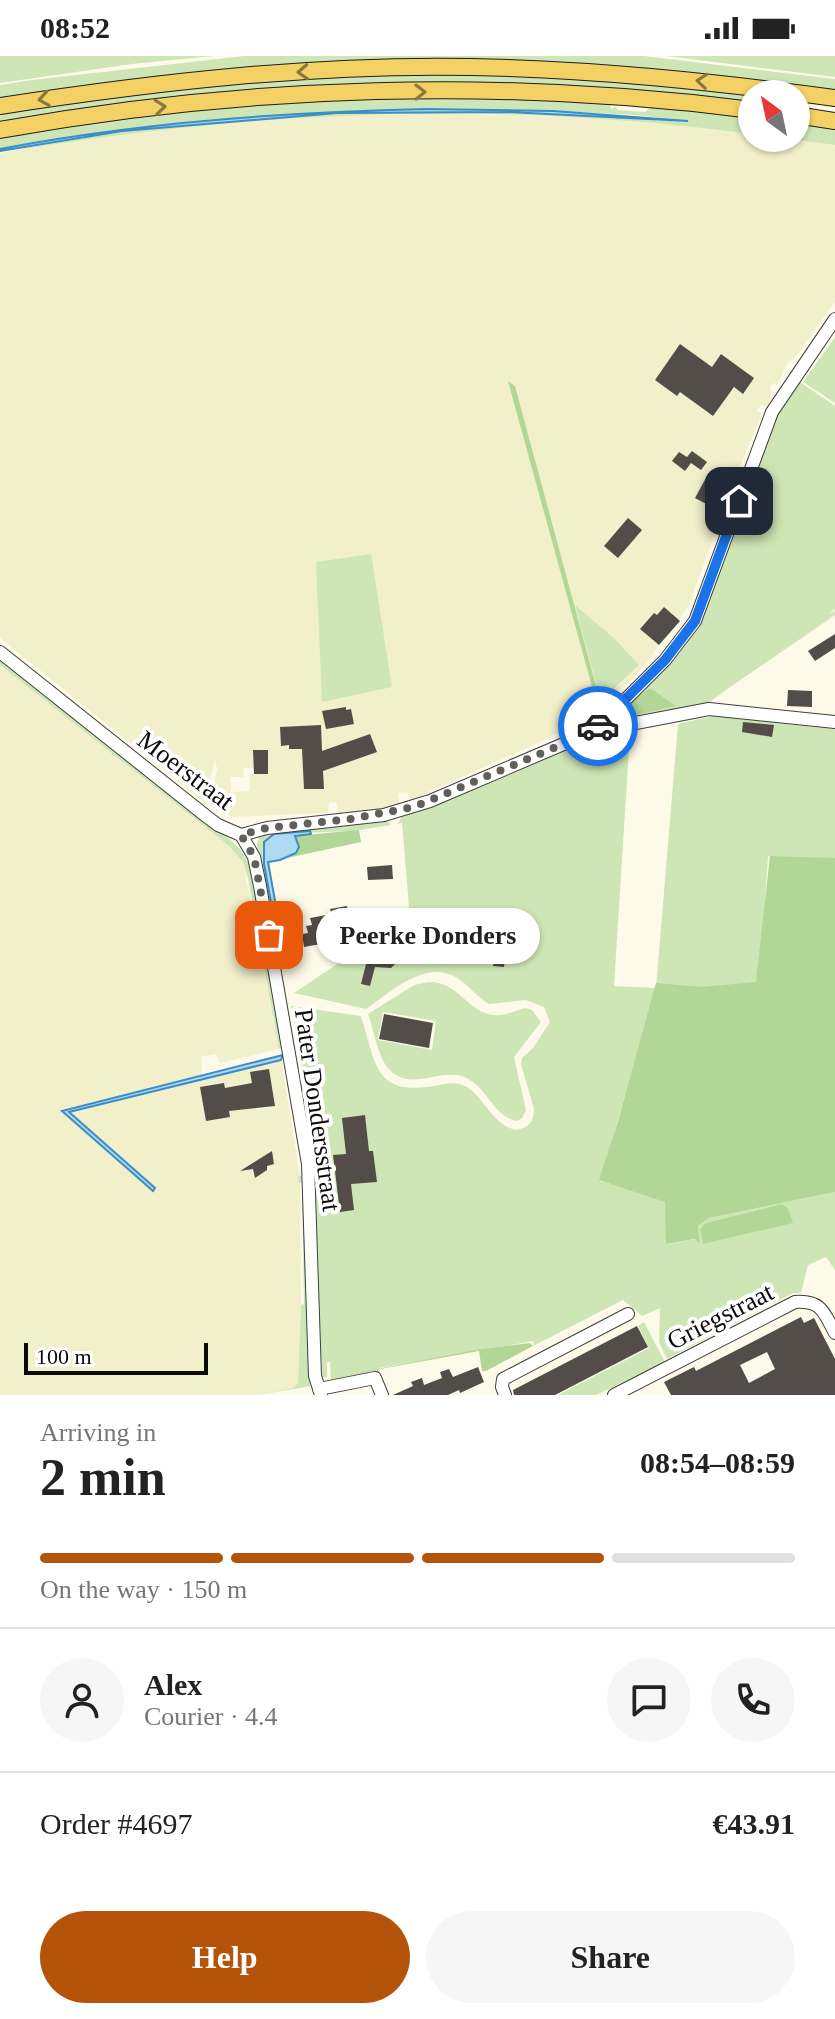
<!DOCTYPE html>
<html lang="en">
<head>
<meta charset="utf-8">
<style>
  body { margin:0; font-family:"Times New Roman",serif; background:#f6f6f6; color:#222; height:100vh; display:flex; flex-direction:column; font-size:30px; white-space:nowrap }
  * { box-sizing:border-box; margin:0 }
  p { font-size:26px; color:#767676 }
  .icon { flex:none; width:44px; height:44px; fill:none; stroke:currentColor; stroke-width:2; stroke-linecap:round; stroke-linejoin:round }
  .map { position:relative; height:1339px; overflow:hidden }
  .side { display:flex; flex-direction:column; background:#fff; flex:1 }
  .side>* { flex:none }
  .needle { width:52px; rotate:327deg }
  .controls { position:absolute; left:738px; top:24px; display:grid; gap:16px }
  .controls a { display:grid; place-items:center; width:72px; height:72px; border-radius:50%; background:#fff; box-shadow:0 2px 6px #0004; font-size:40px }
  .scale { position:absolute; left:24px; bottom:20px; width:184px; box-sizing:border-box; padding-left:8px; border:4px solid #0b0b0b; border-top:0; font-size:22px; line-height:28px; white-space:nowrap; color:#0b0b0b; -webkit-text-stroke:6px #fff; paint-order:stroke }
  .pin { position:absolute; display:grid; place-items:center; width:68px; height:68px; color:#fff; margin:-34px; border-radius:16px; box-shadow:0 4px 12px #0006 }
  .courier { position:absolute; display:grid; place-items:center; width:80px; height:80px; margin:-40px; border:6px solid #1a73e8; border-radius:50%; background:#fff; color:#222; box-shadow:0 2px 10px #0007 }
  .bubble { position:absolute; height:56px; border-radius:28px; background:#fff; box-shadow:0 2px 6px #0004; font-size:26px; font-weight:600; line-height:56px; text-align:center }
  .summary em { font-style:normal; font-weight:600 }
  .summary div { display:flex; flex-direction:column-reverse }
  .summary { display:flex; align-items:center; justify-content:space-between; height:136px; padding:0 40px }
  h1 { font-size:52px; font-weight:600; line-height:60px }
  .bar { display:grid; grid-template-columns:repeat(4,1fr); gap:12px 8px; align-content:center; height:96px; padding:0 40px }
  .bar i { height:10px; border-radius:6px; background:#e0e0e0 }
  .bar .current { background:#b45309 }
  .bar p { grid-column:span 4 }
  .line { display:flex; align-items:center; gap:20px; padding:0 40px; border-top:2px solid #e0e0e0 }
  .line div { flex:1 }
  .round { display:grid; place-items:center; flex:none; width:84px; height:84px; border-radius:42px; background:#f6f6f6 }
  .button { display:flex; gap:16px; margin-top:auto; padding:16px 40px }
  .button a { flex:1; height:92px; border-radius:48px; background:#b45309; color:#fff; font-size:32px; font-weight:600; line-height:92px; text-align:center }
  .button a+a { background:#f6f6f6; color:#222 }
  .status { display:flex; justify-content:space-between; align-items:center; height:56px; padding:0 40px; background:#fff; direction:ltr }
  .status svg { height:22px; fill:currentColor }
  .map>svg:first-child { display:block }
</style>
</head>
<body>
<div class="status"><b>08:52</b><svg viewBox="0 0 49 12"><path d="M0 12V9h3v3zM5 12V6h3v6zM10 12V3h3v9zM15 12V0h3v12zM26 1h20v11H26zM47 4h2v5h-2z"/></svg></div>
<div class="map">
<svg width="835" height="1339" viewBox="0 0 835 1339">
  <rect width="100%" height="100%" fill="#fefae9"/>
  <g fill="#f2efcb" fill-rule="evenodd">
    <path d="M439,57L602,62L686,69L752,78V82H782L835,89V246L797,299L786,309L778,328L774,327L770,331L773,339L767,350H760L757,355L762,358L737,417L689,549L679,564L664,551L657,559L654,557L641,573L659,589L635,621L601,648L515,330L509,326L597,649L549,682L411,744L407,736L398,737L399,747L396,751L339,758L336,746L329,747L328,757L233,761L218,755L210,749L217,713L215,702L206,748L0,582V97L128,76L263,62ZM681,289L719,341L708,357L680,336L677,340L655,324ZM721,298L754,322L743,337L709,316ZM576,551L616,584L639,609L602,645ZM318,670L322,688L323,733H304L302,689L289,693V689H281L280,671ZM267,694L268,718H250V735L231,736L230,721H243L244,712H254L253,695Z"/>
    <path d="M0,609L228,789L243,806L279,993L220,1007L216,998L201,1001L202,1019L63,1055L155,1132L68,1056L281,1003L300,1120L301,1249L298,1327L293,1332L258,1339H0ZM269,1013L275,1050L257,1054L250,1016Z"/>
  </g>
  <g fill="#cee6b5" fill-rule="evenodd">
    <path d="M0,0H214L132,8L0,27Z"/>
    <path d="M244,0H644L835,23V34L674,14L596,9L233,13L105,27L0,43V29L32,24Z"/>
    <path d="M667,0H835V21Z"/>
    <path d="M440,19L605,24L752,38V47L493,29L0,67V57C146,34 292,20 440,19Z"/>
    <path d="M425,41L516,42L612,48L610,51L612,53L615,51L618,54L645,56L652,50L752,60V78C502,44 248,54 0,97L122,75L337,57L506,56L688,66C641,57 590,57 543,55C361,47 180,64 0,93V80L145,59L310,45Z"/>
    <path d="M796,66L835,72V89L782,82H796Z"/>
    <path d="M835,276L800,326L835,350V553L828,558L835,555V559L726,634L710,646L709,650L627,666L615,665L612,661L686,579L783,341L804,320Z"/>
    <path d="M835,281V347L803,326Z"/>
    <path d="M371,498L392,631L322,646L316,506Z"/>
    <path d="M575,549L616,584L639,609L601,645Z"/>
    <path d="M0,600L226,780L240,793L251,811L283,992L279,993L248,823L243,806L228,789L0,609Z"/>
    <path d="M717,657L835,669L785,665V668L835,673V803L768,800L759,936L656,933L600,1125L672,1143L668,1188L696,1183L699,1187L698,1170L709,1162L835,1136V1214L826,1201L808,1209L801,1237H793L667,1303L659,1286L660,1252L642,1260L623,1244L533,1290L534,1285L379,1312L380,1316L331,1326L330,1306H327V1321L322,1322L315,1147V1140L318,1138H314V1119L316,1115L304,1059L307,1053L306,1046L302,1043L285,949L290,946L287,949L304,1043L307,1042L291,950L361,960C376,1007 374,1040 434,1030C445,1028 455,1025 465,1030C485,1041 492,1069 516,1074C528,1072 534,1066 534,1053L521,1008L522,1002L533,992L550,966L544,951L526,944L489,948C477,941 470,931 459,923C427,901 391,936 366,953L294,937L373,884L492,908L494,889L407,872L409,851L402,767L397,768L404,758C509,723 606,666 717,657ZM703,659H717L678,668L656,932L614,930L630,677L636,672ZM782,1148L788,1152L792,1167L703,1188L700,1174L705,1167Z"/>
    <path d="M387,764L391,769L354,775L274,778L267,783C262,812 268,839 275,868L279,867L275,871L278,888L282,887L283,892L276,893L257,797V787L261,777Z"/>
    <path d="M428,926C459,925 466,956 494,959C505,960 515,955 525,952L532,954L541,966L514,1001L526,1054L522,1062L517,1065C495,1061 488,1035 470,1024C444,1007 410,1040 387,1011C377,998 374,974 368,958L414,929ZM383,956L436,965L432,994L378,984Z"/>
    <path d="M298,1120H304L311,1330L258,1339L293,1332L298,1327L301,1249L304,1248L302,1127H299Z"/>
    <path d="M644,1266L665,1306L596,1339H558L649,1292L638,1270Z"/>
  </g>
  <g fill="#b2d695">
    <path d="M508,325L515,330L601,648L567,672L597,649Z"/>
    <path d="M650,632L676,650L626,661L618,660L616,657Z"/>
    <path d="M359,774L361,786L287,802L299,794L295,780Z"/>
    <path d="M770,800L835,802V1136L709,1162L698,1170L700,1188L695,1183L666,1188L665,1146L599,1124L618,1065L656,927L701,931L756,926Z"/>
    <path d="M782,1148L788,1152L793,1167L703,1188L700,1174L705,1167Z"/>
    <path d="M530,1287L533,1290L486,1315H482L479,1295L331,1322L475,1294Z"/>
  </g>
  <g fill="#b0daf3" stroke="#3a8ec8" stroke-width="2">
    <path d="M426,53L553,55L688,65L506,56L337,57L122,75L0,95V93C141,66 283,56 426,53Z"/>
    <path d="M310,775L311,778L295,780L299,791L296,797L280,804L268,806L279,867L275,868L264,808V786L274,778Z"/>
    <path d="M283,999L281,1004L69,1056L155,1132L153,1135L62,1055Z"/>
  </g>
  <g fill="#534c48" fill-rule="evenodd">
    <path d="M680,288L712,311L721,298L754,322L743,338L734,331L713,360L680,336L677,340L655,324Z"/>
    <path d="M692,395L707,406L701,414L691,407L685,415L672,405L679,396L687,401Z"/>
    <path d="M708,418L723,425L710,450L695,442Z"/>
    <path d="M628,462L642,474L618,502L604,490Z"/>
    <path d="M664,551L680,565L659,589L640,573L654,557L657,559Z"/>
    <path d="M835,578V592L815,605L808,595Z"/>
    <path d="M788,634L812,635V651L787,650Z"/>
    <path d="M346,651V654L351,653L354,668L326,673L322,655Z"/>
    <path d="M743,666L774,669L772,681L742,676Z"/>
    <path d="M321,669L322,695L370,678L377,696L323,715L324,733H304L302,693H289V689L281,690L280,671Z"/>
    <path d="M253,694H268V718H254Z"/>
    <path d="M392,809L393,823L368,824L367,811Z"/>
    <path d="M347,850L349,868L368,869L369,863L401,868L400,871L411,874L409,883L375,876L397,900L396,907L391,912L375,911L370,930L361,928L366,908L360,907L362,884L349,883L304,891L302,878L308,877L306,870L312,869L310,862L332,858L330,853Z"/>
    <path d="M499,863L510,864L504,911L493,910Z"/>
    <path d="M384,958L433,967L429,992L379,983Z"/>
    <path d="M269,1013L275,1050L229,1055L230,1061L206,1065L200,1031L224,1027L225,1032L252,1027L250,1016Z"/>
    <path d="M365,1059L369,1095H373L377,1126L351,1128L354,1154L340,1156L333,1099L346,1098L342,1062Z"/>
    <path d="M272,1095L274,1108L267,1110V1114L255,1122L253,1113L240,1115Z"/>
    <path d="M801,1261L804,1267L814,1262L835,1303V1339H671L664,1326L694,1311L696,1315ZM767,1296L775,1313L749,1327L740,1309Z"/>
    <path d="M637,1270L648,1291L555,1339H514L513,1334Z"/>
    <path d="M478,1311L484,1326L460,1337L459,1334L448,1339H393L413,1330L411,1326L422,1322L424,1329L442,1322L440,1316L449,1313L453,1321Z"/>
  </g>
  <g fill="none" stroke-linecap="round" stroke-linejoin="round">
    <defs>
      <g id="minor">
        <path d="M0,596L206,760L218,769L241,779L267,772L384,759L430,745L594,675L665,604L695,565L772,356L835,263"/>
        <path d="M594,675L709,653L835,666"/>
        <path d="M241,779L254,801L260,830L308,1108L315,1320L321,1339"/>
        <path d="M319,1333L375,1322L382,1339"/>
        <path d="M505,1339L502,1331L503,1323L628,1258"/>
        <path d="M614,1339L795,1246C822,1244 824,1257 835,1277"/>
      </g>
      <g id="major">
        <path d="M0,50C156,26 314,8 472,11C594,13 714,26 835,42"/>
        <path d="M796,59L835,65"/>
        <path d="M0,74C247,29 503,22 752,54"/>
      </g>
    </defs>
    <use href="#minor" stroke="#3e3e3e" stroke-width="14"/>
    <use href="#major" stroke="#1c1c1c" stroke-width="18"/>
    <use href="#minor" stroke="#fff" stroke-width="12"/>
    <use href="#major" stroke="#f4d164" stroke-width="16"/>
  </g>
  <defs><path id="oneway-chevron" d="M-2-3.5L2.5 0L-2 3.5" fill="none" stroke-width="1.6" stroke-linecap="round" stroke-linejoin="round" transform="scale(2)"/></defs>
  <g stroke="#8b783c">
    <use href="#oneway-chevron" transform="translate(303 16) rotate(177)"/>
    <use href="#oneway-chevron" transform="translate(702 25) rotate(-175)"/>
    <use href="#oneway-chevron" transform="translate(420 36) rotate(-1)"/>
    <use href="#oneway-chevron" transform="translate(44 43) rotate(171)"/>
    <use href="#oneway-chevron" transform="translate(160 51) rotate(-6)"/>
  </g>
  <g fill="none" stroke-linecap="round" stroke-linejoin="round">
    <path stroke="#605f59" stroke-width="8" stroke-dasharray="0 14.4" d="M269,879L254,801L241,779L267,772L350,763L414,751L594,675L598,670"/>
    <path stroke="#1a73e8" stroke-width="10" d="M598,670L665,604L695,565L739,445"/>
  </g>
  <g text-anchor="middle" stroke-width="8" stroke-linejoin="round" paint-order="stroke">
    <g font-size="26" fill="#0b0b0b" stroke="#fff">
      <text transform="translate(186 714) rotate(37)" y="9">Moerstraat</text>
      <text transform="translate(318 1054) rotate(82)" y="9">Pater Dondersstraat</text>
      <text transform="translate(720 1260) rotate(-27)" y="9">Griegstraat</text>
    </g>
  </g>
</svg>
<div class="controls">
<a><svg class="needle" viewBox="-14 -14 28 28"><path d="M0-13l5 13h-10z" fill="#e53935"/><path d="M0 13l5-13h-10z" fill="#767676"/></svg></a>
</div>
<div class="scale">100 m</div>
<div class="pin" style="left:269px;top:879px;background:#ea580c"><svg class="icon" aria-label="bag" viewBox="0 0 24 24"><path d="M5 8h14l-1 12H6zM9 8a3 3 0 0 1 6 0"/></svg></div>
<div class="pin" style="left:739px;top:445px;background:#1f2937"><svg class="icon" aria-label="home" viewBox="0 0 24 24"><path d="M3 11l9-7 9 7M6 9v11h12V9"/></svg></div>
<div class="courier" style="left:598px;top:670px"><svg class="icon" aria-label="car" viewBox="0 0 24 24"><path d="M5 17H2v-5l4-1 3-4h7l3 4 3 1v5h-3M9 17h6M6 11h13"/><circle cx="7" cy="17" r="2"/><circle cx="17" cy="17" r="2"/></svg></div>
<div class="bubble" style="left:316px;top:852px;width:224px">Peerke Donders</div>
</div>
<section class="side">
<div class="summary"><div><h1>2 min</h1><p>Arriving in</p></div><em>08:54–08:59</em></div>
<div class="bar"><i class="current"></i><i class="current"></i><i class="current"></i><i></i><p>On the way · 150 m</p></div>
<div class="line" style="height:144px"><a class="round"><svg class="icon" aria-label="person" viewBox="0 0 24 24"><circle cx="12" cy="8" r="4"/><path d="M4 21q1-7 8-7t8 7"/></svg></a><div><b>Alex</b><p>Courier · 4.4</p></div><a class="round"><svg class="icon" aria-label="chat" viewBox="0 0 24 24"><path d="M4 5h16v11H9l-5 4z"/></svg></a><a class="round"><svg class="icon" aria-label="phone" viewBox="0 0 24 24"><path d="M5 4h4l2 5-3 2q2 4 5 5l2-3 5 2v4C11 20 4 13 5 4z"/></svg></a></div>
<div class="line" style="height:104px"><div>Order #4697</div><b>€43.91</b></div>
<div class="button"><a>Help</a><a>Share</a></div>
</section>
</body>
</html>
